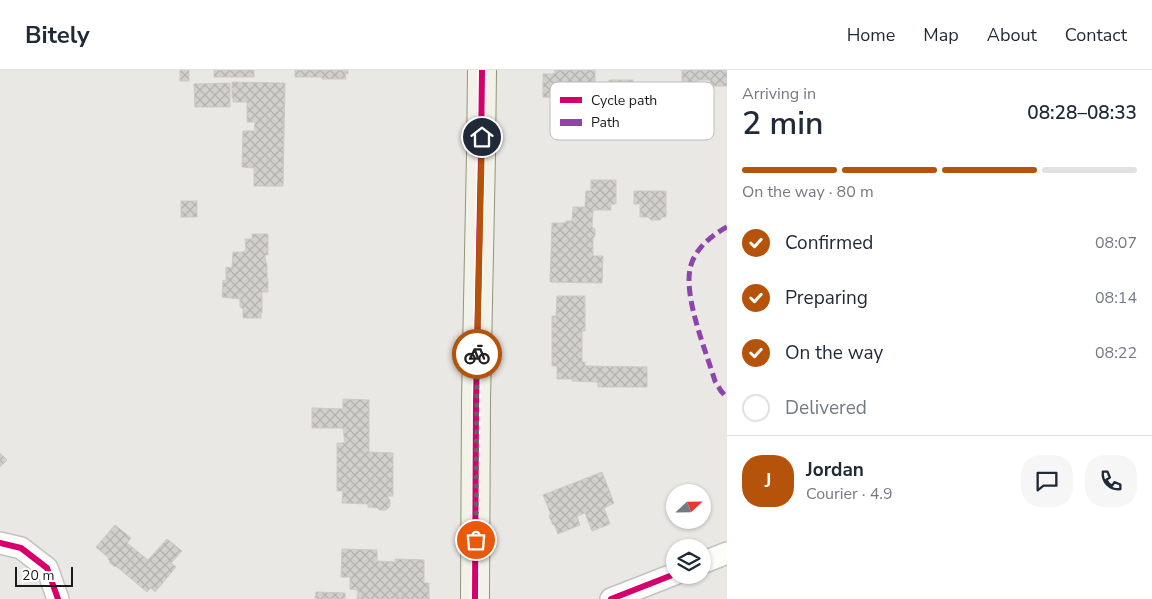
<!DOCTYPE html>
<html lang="en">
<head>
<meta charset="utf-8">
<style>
  body { margin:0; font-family:"Nunito Sans",sans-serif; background:#f6f6f7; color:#1f2937; height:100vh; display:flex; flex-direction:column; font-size:19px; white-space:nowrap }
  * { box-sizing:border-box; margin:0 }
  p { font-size:16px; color:#747a83 }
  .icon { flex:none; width:28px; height:28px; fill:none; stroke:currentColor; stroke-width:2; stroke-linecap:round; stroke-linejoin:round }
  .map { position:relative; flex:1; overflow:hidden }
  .panel { display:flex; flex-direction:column; background:#fff; width:425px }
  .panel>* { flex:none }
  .needle { width:32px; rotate:68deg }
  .fabs { position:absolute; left:666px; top:414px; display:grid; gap:10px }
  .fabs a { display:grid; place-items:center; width:45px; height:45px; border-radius:50%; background:#fff; box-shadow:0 1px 4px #0004; font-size:25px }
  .scale { position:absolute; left:15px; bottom:12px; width:58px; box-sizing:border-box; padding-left:5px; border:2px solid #1b1b1b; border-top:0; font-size:14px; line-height:18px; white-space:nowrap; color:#1b1b1b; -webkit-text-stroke:4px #fff; paint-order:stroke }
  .pin { position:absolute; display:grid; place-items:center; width:42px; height:42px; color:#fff; margin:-21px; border:2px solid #fff; border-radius:50%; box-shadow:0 1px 5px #0007 }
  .courier { position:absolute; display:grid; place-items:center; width:50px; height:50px; margin:-25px; border:4px solid #b45309; border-radius:50%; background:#fff; color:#222; box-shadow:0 1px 6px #0007 }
  .head em { font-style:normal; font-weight:600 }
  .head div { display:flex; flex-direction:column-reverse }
  .head { display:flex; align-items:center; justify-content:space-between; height:85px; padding:0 15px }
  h1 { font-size:32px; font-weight:600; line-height:38px }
  .bar { display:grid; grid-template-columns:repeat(4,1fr); gap:8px 5px; align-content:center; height:60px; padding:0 15px }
  .bar i { height:6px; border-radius:4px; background:#e0e1e3 }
  .bar .active { background:#b45309 }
  .bar p { grid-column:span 4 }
  .line { display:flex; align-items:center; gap:12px; padding:0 15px; border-top:1px solid #e0e1e3 }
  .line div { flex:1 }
  .round { display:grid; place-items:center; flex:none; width:52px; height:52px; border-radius:20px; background:#f6f6f7 }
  ol { padding:0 15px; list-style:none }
  li { display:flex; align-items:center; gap:15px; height:55px }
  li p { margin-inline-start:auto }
  li .icon { padding:5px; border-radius:50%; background:#b45309; color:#fff; stroke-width:4 }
  li:last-child { color:#747a83 }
  li i { width:28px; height:28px; border:2px solid #e0e1e3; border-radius:50% }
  header { display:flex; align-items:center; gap:30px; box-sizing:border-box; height:70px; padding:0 25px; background:#fff; border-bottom:1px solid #e0e1e3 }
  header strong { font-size:24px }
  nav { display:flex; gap:28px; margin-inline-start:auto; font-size:18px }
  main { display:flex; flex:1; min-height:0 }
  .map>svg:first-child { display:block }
</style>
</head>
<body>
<header>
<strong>Bitely</strong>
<nav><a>Home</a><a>Map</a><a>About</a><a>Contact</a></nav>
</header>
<main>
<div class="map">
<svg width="727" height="529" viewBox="0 0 727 529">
  <defs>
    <pattern id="building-cross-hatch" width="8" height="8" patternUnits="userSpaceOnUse" patternTransform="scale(1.25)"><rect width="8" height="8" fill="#d2d0cc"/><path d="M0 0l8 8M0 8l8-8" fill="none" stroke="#b4b2af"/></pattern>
  </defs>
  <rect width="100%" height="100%" fill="#eae8e4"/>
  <g fill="url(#building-cross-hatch)" stroke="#cdcac5">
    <rect x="180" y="0" width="9" height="11"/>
    <rect x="214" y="0" width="40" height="7"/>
    <path d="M295,0H348V4L345,3L346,9H322V7H295Z"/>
    <path d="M555,0H595V12H590V26H579L578,28L543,27V4H554Z"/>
    <path d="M682,0H727V16H713L712,14H710V10H698V21H682Z"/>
    <path d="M609,10H633L632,31L609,30Z"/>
    <path d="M232,12L285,13L283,116H254V98L242,97L243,61H254L255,52H247V32H233V28H232Z"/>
    <path d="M230,13V37H195L194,14Z"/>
    <path d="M591,110H616V134H611V140H593L592,157L595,159V166L593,168V186H603L602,213L550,212L552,153H565L566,151H572L573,137H585L586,121H591Z"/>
    <path d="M634,121H666V147H662L660,150H651L648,147H640V134H634Z"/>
    <rect x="181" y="131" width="16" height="16"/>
    <path d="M252,164H268V185H265L266,193H267V209H268V222H262V243H261V248H243V239L240,237V229L222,227L223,210L226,211V197L232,198L233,182H243L246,180L245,169H252Z"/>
    <path d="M557,226H585V261H582V292H585V296L647,297V317H598V312L572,311V309H557V296H552V246H556Z"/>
    <path d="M343,329L369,330V382L393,383V426H388V428L390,430V436L386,440H379L378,438L368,437V434L342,433L343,421H337V373H345L343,358H312V338L343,339Z"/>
    <path d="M0,383L7,390L0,397Z"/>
    <path d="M602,402L614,433L604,438L610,454L592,461L585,443L577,446L580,455L558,464L554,454L553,455L549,446L551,445L543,425Z"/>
    <path d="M115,455L131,468L127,473L148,490L167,469L182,481L171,493L176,497L155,522L151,518L147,522L116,496L115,497L109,492L110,491L108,489L109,488L96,477Z"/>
    <path d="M342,479L377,480V491L395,492V489L424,490V513H429V529H357L358,520L350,519V507H341Z"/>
    <path d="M316,522L345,523V529H315Z"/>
  </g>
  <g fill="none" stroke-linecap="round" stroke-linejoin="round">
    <defs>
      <g id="street">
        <path d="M0,473L21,478L47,498L58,529"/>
        <path d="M702,493L727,483"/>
        <path d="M611,529L675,504"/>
      </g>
      <path id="secondary" d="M475,529L476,331L481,84L482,0"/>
    </defs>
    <use href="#street" stroke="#c2c2c0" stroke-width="24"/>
    <use href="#secondary" stroke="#92947c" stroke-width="30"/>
    <use href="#street" stroke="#fcfcfb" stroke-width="21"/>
    <use href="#secondary" stroke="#f2f2e8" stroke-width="28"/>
    <path stroke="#8e44ad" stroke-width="5" stroke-dasharray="10 5" stroke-linecap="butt" d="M727,157C712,165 696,178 691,195C682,224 706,281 715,311L721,321L727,328"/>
    <defs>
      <g id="cycleway">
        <path d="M0,473L21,478L47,498L58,529"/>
        <path d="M475,529L476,331L481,84L482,0"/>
        <path d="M611,529L675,504"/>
      </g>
    </defs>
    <use href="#cycleway" stroke="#fff" stroke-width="9"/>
    <use href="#cycleway" stroke="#d6006c" stroke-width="6"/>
  </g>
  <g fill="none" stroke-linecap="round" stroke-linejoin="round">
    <path stroke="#636361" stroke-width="5" stroke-dasharray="0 9" d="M476,470L477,284"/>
    <path stroke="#b45309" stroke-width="6" d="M477,284L482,67"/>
  </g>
  <rect x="550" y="12" width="164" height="58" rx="8" fill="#fff" stroke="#bbb" stroke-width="1"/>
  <rect x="560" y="27" width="22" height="6" fill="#d6006c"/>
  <rect x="560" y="49" width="22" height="7" fill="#8e44ad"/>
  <g font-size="14" fill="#1b1b1b">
    <text x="591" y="35">Cycle path</text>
    <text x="591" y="57">Path</text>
  </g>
</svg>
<div class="fabs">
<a><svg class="needle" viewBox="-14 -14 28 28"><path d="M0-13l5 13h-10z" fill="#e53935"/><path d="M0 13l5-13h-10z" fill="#747a83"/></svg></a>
<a><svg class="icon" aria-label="layers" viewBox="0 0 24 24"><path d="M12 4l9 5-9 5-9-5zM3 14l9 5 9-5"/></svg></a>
</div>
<div class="scale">20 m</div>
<div class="pin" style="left:476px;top:470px;background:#ea580c"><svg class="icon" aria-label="bag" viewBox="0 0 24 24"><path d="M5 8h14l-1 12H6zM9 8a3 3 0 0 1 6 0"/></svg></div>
<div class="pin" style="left:482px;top:67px;background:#1f2937"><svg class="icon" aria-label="home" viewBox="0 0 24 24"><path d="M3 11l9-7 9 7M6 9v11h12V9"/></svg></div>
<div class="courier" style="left:477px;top:284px"><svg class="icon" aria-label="bike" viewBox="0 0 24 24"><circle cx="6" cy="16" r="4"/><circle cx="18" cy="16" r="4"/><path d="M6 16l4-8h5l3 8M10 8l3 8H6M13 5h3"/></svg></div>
</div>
<section class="panel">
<div class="head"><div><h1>2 min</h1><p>Arriving in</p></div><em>08:28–08:33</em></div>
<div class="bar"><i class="active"></i><i class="active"></i><i class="active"></i><i></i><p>On the way · 80 m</p></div>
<ol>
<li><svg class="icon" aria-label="check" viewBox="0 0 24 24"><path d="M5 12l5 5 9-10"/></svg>Confirmed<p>08:07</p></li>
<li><svg class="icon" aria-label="check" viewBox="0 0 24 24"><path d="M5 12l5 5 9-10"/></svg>Preparing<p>08:14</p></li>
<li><svg class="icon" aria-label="check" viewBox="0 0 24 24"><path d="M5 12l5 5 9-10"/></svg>On the way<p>08:22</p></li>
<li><i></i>Delivered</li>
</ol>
<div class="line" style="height:90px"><b class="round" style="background:#b45309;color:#fff">J</b><div><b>Jordan</b><p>Courier · 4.9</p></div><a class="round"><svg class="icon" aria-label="chat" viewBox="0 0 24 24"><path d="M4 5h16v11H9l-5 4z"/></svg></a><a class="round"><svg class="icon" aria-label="phone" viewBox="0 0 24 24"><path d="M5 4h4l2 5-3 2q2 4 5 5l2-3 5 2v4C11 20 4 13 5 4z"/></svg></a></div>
</section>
</main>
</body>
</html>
